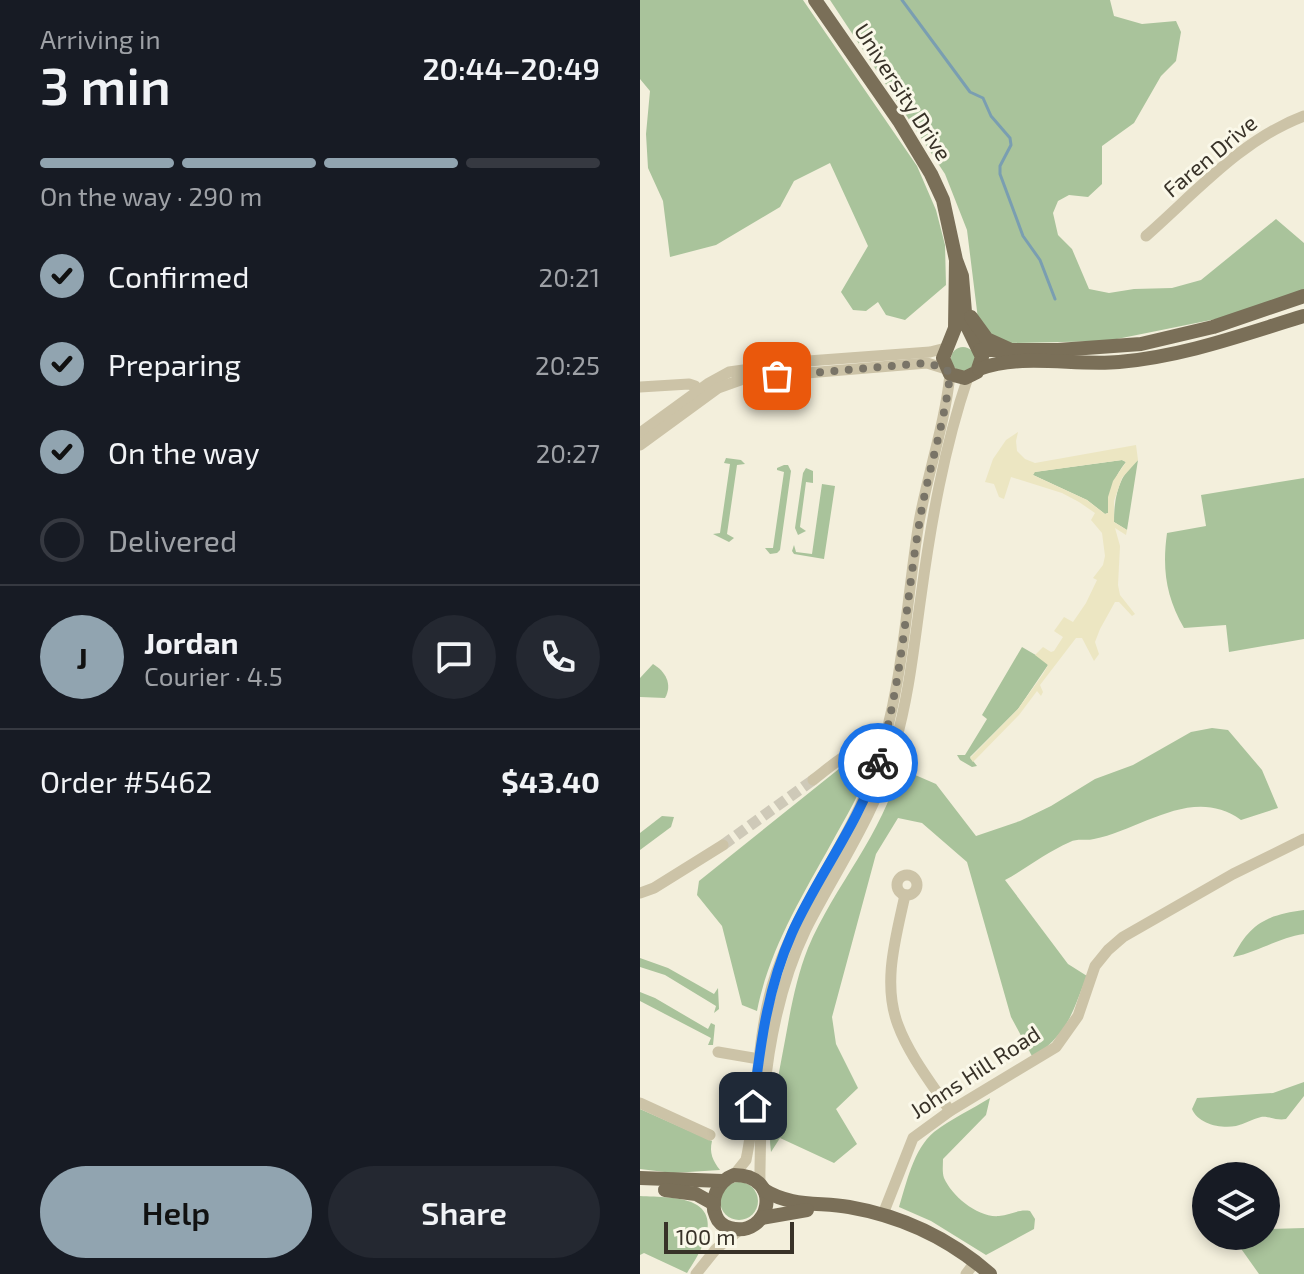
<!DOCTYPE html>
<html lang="en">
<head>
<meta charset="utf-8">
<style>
  body { margin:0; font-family:"Exo 2",sans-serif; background:#242831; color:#f1f3f6; height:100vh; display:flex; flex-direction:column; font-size:30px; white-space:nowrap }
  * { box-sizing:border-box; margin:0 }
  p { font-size:26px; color:#9ea1a6 }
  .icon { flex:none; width:44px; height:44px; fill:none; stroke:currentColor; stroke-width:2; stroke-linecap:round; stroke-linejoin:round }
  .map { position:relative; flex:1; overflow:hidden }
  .drawer { display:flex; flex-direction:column; background:#171b24; width:640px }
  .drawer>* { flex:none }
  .tools { position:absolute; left:552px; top:1162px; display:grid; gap:16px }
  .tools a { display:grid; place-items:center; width:88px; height:88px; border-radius:50%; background:#171b24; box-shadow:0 4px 12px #0003; font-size:40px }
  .scale { position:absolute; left:24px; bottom:20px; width:130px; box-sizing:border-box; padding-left:8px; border:4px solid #383228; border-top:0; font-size:22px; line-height:28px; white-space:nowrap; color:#383228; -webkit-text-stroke:6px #faf8e9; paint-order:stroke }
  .pin { position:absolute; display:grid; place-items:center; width:68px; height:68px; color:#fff; margin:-34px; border-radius:16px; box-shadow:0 4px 12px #0006 }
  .courier { position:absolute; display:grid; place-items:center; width:80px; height:80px; margin:-40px; border:6px solid #1a73e8; border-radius:50%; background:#fff; color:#222; box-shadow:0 2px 10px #0007 }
  .headline em { font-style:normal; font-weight:600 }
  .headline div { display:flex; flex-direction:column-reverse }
  .headline { display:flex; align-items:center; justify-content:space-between; height:136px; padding:0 40px }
  h1 { font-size:52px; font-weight:600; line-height:60px }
  .bar { display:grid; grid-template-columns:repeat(4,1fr); gap:12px 8px; align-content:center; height:96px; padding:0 40px }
  .bar i { height:10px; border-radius:6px; background:#363941 }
  .bar .current { background:#91a4b0 }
  .bar p { grid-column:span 4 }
  .line { display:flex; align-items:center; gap:20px; padding:0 40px; border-top:2px solid #363941 }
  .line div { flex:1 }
  .round { display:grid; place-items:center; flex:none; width:84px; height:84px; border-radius:42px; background:#242831 }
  ol { padding:0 40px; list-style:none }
  li { display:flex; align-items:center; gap:24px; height:88px }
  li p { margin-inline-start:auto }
  li .icon { padding:8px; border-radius:50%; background:#91a4b0; color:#111; stroke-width:4 }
  li:last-child { color:#9ea1a6 }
  li i { width:44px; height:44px; border:4px solid #363941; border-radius:50% }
  .cta { display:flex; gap:16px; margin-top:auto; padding:16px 40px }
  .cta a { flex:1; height:92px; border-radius:48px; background:#91a4b0; color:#111; font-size:32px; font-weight:600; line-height:92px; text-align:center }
  .cta a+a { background:#242831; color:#f1f3f6 }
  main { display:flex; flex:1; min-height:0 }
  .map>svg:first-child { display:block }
</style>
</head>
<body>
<main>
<section class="drawer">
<div class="headline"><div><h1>3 min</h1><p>Arriving in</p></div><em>20:44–20:49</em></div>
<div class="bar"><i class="current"></i><i class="current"></i><i class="current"></i><i></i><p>On the way · 290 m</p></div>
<ol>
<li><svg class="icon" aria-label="check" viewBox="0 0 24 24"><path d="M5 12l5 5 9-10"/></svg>Confirmed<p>20:21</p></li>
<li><svg class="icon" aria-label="check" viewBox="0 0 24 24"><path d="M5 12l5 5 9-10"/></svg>Preparing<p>20:25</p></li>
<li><svg class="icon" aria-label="check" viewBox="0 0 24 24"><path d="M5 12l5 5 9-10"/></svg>On the way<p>20:27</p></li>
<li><i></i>Delivered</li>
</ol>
<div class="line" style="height:144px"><b class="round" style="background:#91a4b0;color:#111">J</b><div><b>Jordan</b><p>Courier · 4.5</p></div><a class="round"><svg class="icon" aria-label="chat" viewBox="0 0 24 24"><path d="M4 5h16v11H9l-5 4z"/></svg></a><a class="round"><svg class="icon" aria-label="phone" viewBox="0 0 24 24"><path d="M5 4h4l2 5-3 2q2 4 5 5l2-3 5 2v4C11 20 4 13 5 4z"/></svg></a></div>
<div class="line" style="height:104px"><div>Order #5462</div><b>$43.40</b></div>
<div class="cta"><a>Help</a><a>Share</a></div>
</section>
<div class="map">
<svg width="664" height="1274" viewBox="0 0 664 1274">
  <rect width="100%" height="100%" fill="#f3efdc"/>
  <g fill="#a9c39b">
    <path d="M0,0H163L277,166L296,210L305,245L306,285L265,320L246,315L238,302L226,311L213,310L201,292L228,246L190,163L154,181L140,207L76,245L30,257L23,201L8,168L6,134L10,91L0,79Z"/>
    <path d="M190,0H470L474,16L502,24L536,21L541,32L536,61L521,76L494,123L462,146V184L448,197L429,195L418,201L413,213L418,235L432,249L449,289L469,293L494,289L532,288L561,280L636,219L664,243V290L581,318L467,341L371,343L347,333L338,319L327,230L305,174Z"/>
    <circle cx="323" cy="359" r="12"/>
    <path d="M86,458L101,460L105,464L97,465L87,534L94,538L89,542L73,534L80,533L90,464L84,463Z"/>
    <path d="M482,460L486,462C474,476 468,495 468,513L465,514L447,500L393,475L394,472Z"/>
    <path d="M498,460L487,530L474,522C474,499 478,475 498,460Z"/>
    <path d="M144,465H148L151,471L140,550L137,553L130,554L125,548H133L144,472L137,470V468Z"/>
    <path d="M166,468L173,471V483L166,482L160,527L166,531L158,535L155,528L163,473Z"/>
    <path d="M664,478V639L589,652L586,625L544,628C526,597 522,569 527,533L566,526L561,495Z"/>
    <path d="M182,484L195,486L184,559L154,554L152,551L154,545L156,552L172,554Z"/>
    <path d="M382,647L406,661L408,665L378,709L330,757L337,766L332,767L320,760L317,755H325L347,719L342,715Z"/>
    <path d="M13,664C25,671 33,684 25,698L0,697V678Z"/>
    <path d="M572,728L588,730L622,770L638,808L601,820C552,785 502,830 454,839C446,841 437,838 430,842C407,852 387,868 365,880L428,964L447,976C430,1017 430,1030 393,1058L371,1017L327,862L282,823L258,818L236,854L192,1017L196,1044L218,1088L196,1109L217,1144L194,1163L140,1138L131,1152C127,1123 135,1096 140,1067C148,1027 153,986 168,948C194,886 244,833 259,768L296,784L336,836L380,821L411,806L455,779L493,765L551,732Z"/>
    <path d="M227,751L230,755C226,787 206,816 191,844C161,898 129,950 117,1011L102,1005L82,926L57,895L59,881L220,752Z"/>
    <path d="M22,816L34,817L31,827L0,850V833Z"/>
    <path d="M664,910V934C637,938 619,952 593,957C610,923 627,915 664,910Z"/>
    <path d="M0,958L28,968L74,994L78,988L79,1009L74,1013L76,1006L25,975L0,967Z"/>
    <path d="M0,992L15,998L68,1029L71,1023L75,1025L73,1045H68L71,1038L0,1001Z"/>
    <path d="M664,1082V1096L646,1119C637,1121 629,1116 621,1117C612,1119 605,1124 596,1126C581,1129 558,1124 552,1109L557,1098L633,1093Z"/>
    <path d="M350,1098L346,1115L303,1159C303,1165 302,1172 304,1178C312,1196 338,1218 359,1216C371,1215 378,1209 390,1211L395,1219L394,1229L346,1255L291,1221L259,1207C267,1182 273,1150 294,1132C311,1119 332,1109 350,1098Z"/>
    <path d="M0,1109L72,1141C69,1153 73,1161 80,1170L33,1173L0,1169Z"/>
    <circle cx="99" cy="1201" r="19"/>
    <path d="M0,1196C16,1197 43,1196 57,1205C82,1221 57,1257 47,1273L4,1253L0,1255Z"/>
    <path d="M664,1228V1274H619L597,1243L596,1236H626V1229Z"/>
  </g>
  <path fill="#ece6c2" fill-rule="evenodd" d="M378,432L376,441L377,451L385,459L395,463L496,445L498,460L482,478L474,501V522L487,530L486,535L475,528L480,546L478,585L480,595L495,614L492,616L479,602H475L460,629L455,642L459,654L454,661L442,638H436L400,685L403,692L401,696L397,691L379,715L333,762L330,758L378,709L403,674L408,665L395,655L403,647L411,652L414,651L423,637L414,631L424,617L433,622L446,603L457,580L453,578L463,565L465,556L462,533L451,520L455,513L439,502L422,493L371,477L364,499L359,497L354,484L345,482L353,459L366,440ZM482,460L486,462L473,481L468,497V513L465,514L447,500L393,475L395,472Z"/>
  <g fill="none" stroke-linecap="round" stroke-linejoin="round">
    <path stroke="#7a9eb1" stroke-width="3" d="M262,0L330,92L343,98L351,116L370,138L371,145L360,166V174L383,236L400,260L415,299"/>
    <path stroke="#cec9b8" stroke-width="11" stroke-dasharray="11 5.5" stroke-linecap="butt" d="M83,845L173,780"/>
    <g stroke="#ccc3a7" stroke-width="11">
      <path d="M506,236C555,193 602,139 664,116"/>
      <path d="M0,387L49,384L55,386L62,396"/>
      <path d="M0,433L69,383L89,372L168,361L290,352L306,348"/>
      <path d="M0,445L78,388L106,378L287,363L306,369"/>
      <path d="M173,780C198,761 218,740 251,743"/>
      <circle cx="267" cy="885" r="10"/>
      <path d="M0,893L14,888L83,845"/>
      <path d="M265,895C256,937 242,983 258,1025C269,1055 292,1084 310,1111"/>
      <path d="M78,1052L119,1059"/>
      <path d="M0,1103L70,1135"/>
      <path d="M94,1175L106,1160C118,1103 116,1043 132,986C155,908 210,844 236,767C263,690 266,603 279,522C288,472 305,424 310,374"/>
      <path d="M120,1183C119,1102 130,1003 166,929C197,868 237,812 255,744C269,696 274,645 281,596C291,522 304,448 328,377"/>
      <path d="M243,1214L273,1138L310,1111L416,1047L438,1016L455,966L468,950L483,937L593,874L664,839"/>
      <path d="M56,1274L76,1249L101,1229"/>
      <path d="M326,1274L335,1262"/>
    </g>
    <g stroke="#7a6f58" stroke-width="14">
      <path d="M175,0L259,121L291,174L303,200L316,260L322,276L326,324L342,357L337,372L325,378L310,374L303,358L315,328L316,260"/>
      <path d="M331,317L347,339L369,349"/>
      <path d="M340,350H418L501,344L573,327L664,296"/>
      <path d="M339,369C383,353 433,366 479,362C545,356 601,335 664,316"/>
      <path d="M94,1175C145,1175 130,1239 90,1228C83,1226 78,1222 76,1216C69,1200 78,1181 94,1175Z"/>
      <path d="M0,1178L83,1181"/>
      <path d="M25,1190L56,1194L74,1204"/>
      <path d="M124,1190C151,1207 179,1202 209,1207C261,1216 310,1239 350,1274"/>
      <path d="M121,1218L167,1210"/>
    </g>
  </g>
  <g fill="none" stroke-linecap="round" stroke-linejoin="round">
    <path stroke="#797467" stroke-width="8" stroke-dasharray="0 14.4" d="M137,376L287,363L306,369L310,374C305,423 288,470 280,519C266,600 262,684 238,763"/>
    <path stroke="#1a73e8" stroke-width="10" d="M113,1106C120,1047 127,989 152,933C178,875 219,824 238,763"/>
  </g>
  <g text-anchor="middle" stroke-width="6" stroke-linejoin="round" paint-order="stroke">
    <g font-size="22" fill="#383228" stroke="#faf8e9">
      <text transform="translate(263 92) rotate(57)" y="8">University Drive</text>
      <text transform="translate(570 156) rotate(-40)" y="8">Faren Drive</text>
      <text transform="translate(335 1072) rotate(-33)" y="8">Johns Hill Road</text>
    </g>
  </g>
</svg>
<div class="tools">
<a><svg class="icon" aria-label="layers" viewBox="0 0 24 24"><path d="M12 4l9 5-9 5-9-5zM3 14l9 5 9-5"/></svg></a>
</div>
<div class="scale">100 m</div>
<div class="pin" style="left:137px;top:376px;background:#ea580c"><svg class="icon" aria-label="bag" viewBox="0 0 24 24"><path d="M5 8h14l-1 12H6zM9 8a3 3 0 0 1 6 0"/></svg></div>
<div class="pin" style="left:113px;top:1106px;background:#1f2937"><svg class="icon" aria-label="home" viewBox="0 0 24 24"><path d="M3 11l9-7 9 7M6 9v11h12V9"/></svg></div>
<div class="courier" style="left:238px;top:763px"><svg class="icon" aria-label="bike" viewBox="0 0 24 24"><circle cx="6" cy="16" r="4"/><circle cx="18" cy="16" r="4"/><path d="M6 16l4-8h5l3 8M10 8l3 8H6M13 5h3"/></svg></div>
</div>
</main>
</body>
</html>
